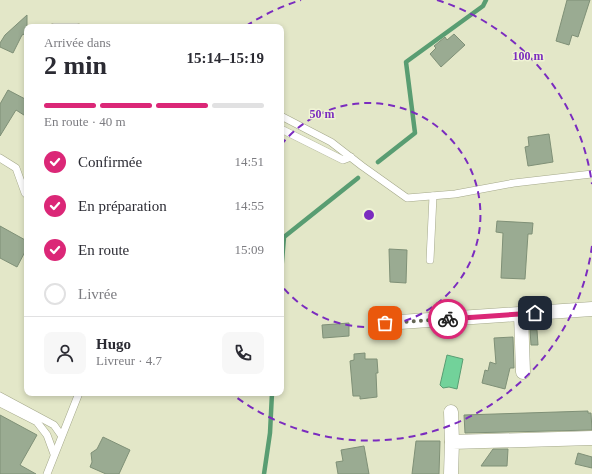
<!DOCTYPE html>
<html lang="fr">
<head>
<meta charset="utf-8">
<style>
  body { margin:0; font-family:Georgia,serif; background:#f7f7f7; color:#2b2b33; height:100vh; display:flex; flex-direction:column; font-size:15px; white-space:nowrap }
  * { box-sizing:border-box; margin:0 }
  p { font-size:13px; color:#7c7c81 }
  .icon { flex:none; width:22px; height:22px; fill:none; stroke:currentColor; stroke-width:2; stroke-linecap:round; stroke-linejoin:round }
  .map { position:relative; flex:1; overflow:hidden }
  .side { position:absolute; left:24px; top:24px; width:260px; height:372px; display:flex; flex-direction:column; background:#fff; border-radius:8px; box-shadow:0 2px 6px #0003 }
  .side>* { flex:none }
  .pin { position:absolute; display:grid; place-items:center; width:34px; height:34px; color:#fff; margin:-17px; border-radius:8px; box-shadow:0 2px 6px #0006 }
  .courier { position:absolute; display:grid; place-items:center; width:40px; height:40px; margin:-20px; border:3px solid #db2777; border-radius:50%; background:#fff; color:#222; box-shadow:0 1px 5px #0007 }
  .overview em { font-style:normal; font-weight:700 }
  .overview div { display:flex; flex-direction:column-reverse }
  .overview { display:flex; align-items:center; justify-content:space-between; height:68px; padding:0 20px }
  h1 { font-size:26px; font-weight:700; line-height:30px }
  .bar { display:grid; grid-template-columns:repeat(4,1fr); gap:6px 4px; align-content:center; height:48px; padding:0 20px }
  .bar i { height:5px; border-radius:3px; background:#e1e1e2 }
  .bar .active { background:#db2777 }
  .bar p { grid-column:span 4 }
  .line { display:flex; align-items:center; gap:10px; padding:0 20px; border-top:1px solid #e1e1e2 }
  .line div { flex:1 }
  .round { display:grid; place-items:center; flex:none; width:42px; height:42px; border-radius:8px; background:#f7f7f7 }
  ol { padding:0 20px; list-style:none }
  li { display:flex; align-items:center; gap:12px; height:44px }
  li p { margin-inline-start:auto }
  li .icon { padding:4px; border-radius:50%; background:#db2777; color:#fff; stroke-width:4 }
  li:last-child { color:#7c7c81 }
  li i { width:22px; height:22px; border:2px solid #e1e1e2; border-radius:50% }
  .map>svg:first-child { display:block }
</style>
</head>
<body>
<div class="map">
<svg width="592" height="474" viewBox="0 0 592 474">
  <rect width="100%" height="100%" fill="#e3e7c8"/>
  <path fill="#72d29a" stroke="#599d72" d="M447,355L463,359L457,389L449,387L443,388L440,385Z"/>
  <g fill="none" stroke-linecap="round" stroke-linejoin="round">
    <g stroke="#599d72" stroke-width="4.5">
      <path d="M378,162L415,133L406,62L483,6L486,0"/>
      <path d="M281,273L284,237L358,178"/>
      <path d="M264,474L270,433L272,393"/>
    </g>
  </g>
  <g fill="#9aab92" stroke="#7f9077">
    <path d="M567,0H590L578,37L572,35L569,45L556,41Z"/>
    <path d="M27,15V33L22,35L13,53L0,47V43L5,35Z"/>
    <path d="M454,34L465,45L441,67L430,54L436,48L434,46L445,37L447,40Z"/>
    <path d="M8,90L27,100V117L16,110L0,136V104Z"/>
    <path d="M549,134L553,162L528,166L525,147L529,146L528,137Z"/>
    <path d="M497,221L533,223L532,234H528L525,279L501,278L503,233L496,232Z"/>
    <path d="M0,226L27,241V248L17,267L0,258Z"/>
    <path d="M389,249L407,250L406,283L390,282Z"/>
    <path d="M349,323V336L323,338L322,325Z"/>
    <path d="M530,330H537L538,345H531Z"/>
    <path d="M513,337L514,368H510L505,389L482,383L485,370L488,371L490,362L496,364L494,338Z"/>
    <path d="M365,353V359H377L378,373H376L377,397L360,399V396H353L350,361L354,360V354Z"/>
    <path d="M588,411V413H591L592,430L465,433L464,415Z"/>
    <path d="M0,415L37,435L20,465L36,474H0Z"/>
    <path d="M103,437L130,450L119,474H106L90,467L92,462L91,453L97,449Z"/>
    <path d="M416,441H440L439,474H412Z"/>
    <path d="M364,446L369,474H338L336,462L343,461L341,450Z"/>
    <path d="M493,449H508L507,466H481Z"/>
    <path d="M578,453L592,457V468L575,464Z"/>
  </g>
  <g fill="none" stroke-linecap="round" stroke-linejoin="round">
    <defs>
      <g id="service">
        <path d="M54,27H77"/>
        <path d="M281,116L331,142L362,166L407,198L455,194L514,183L592,174"/>
        <path d="M281,129L343,160L351,157"/>
        <path d="M0,158L16,168L25,193L27,195"/>
        <path d="M430,260L433,196"/>
        <path d="M0,396L54,425L61,435"/>
        <path d="M0,403L37,422L47,435L54,454"/>
        <path d="M47,474L79,393"/>
      </g>
      <g id="minor">
        <path d="M521,314L523,372"/>
        <path d="M385,323L592,309"/>
        <path d="M451,412L452,442"/>
        <path d="M451,474L452,442L592,438"/>
      </g>
    </defs>
    <use href="#service" stroke="#a4a88a" stroke-width="8"/>
    <use href="#minor" stroke="#a4a88a" stroke-width="15"/>
    <use href="#service" stroke="#fff" stroke-width="7"/>
    <use href="#minor" stroke="#fff" stroke-width="14"/>
  </g>
  <g fill="none" stroke-linecap="round" stroke-linejoin="round">
    <path stroke="#646654" stroke-width="4" stroke-dasharray="0 7.2" d="M385,323L448,319"/>
    <path stroke="#db2777" stroke-width="5" d="M448,319L535,313"/>
  </g>
  <g fill="none" stroke="#7b2cbf" stroke-width="2" stroke-dasharray="7 5">
    <path d="M281 145A112 112 0 1 1 281 285"/>
    <path d="M592 246A225 225 0 0 1 232 394M246 26A225 225 0 0 1 301 0M437 0A225 225 0 0 1 592 184"/>
  </g>
  <circle cx="369" cy="215" r="6" fill="#7b2cbf" stroke="#f0f4d5" stroke-width="2"/>
  <g font-size="12" text-anchor="middle" font-weight="bold" fill="#7b2cbf" stroke="#f0f4d5" stroke-width="3" stroke-linejoin="round" paint-order="stroke">
    <text x="528" y="60">100 m</text>
    <text x="322" y="118">50 m</text>
  </g>
</svg>
<div class="pin" style="left:385px;top:323px;background:#ea580c"><svg class="icon" aria-label="bag" viewBox="0 0 24 24"><path d="M5 8h14l-1 12H6zM9 8a3 3 0 0 1 6 0"/></svg></div>
<div class="pin" style="left:535px;top:313px;background:#1f2937"><svg class="icon" aria-label="home" viewBox="0 0 24 24"><path d="M3 11l9-7 9 7M6 9v11h12V9"/></svg></div>
<div class="courier" style="left:448px;top:319px"><svg class="icon" aria-label="bike" viewBox="0 0 24 24"><circle cx="6" cy="16" r="4"/><circle cx="18" cy="16" r="4"/><path d="M6 16l4-8h5l3 8M10 8l3 8H6M13 5h3"/></svg></div>
<section class="side">
<div class="overview"><div><h1>2 min</h1><p>Arrivée dans</p></div><em>15:14–15:19</em></div>
<div class="bar"><i class="active"></i><i class="active"></i><i class="active"></i><i></i><p>En route · 40 m</p></div>
<ol>
<li><svg class="icon" aria-label="check" viewBox="0 0 24 24"><path d="M5 12l5 5 9-10"/></svg>Confirmée<p>14:51</p></li>
<li><svg class="icon" aria-label="check" viewBox="0 0 24 24"><path d="M5 12l5 5 9-10"/></svg>En préparation<p>14:55</p></li>
<li><svg class="icon" aria-label="check" viewBox="0 0 24 24"><path d="M5 12l5 5 9-10"/></svg>En route<p>15:09</p></li>
<li><i></i>Livrée</li>
</ol>
<div class="line" style="height:72px"><a class="round"><svg class="icon" aria-label="person" viewBox="0 0 24 24"><circle cx="12" cy="8" r="4"/><path d="M4 21q1-7 8-7t8 7"/></svg></a><div><b>Hugo</b><p>Livreur · 4.7</p></div><a class="round"><svg class="icon" aria-label="phone" viewBox="0 0 24 24"><path d="M5 4h4l2 5-3 2q2 4 5 5l2-3 5 2v4C11 20 4 13 5 4z"/></svg></a></div>
</section>
</div>
</body>
</html>
